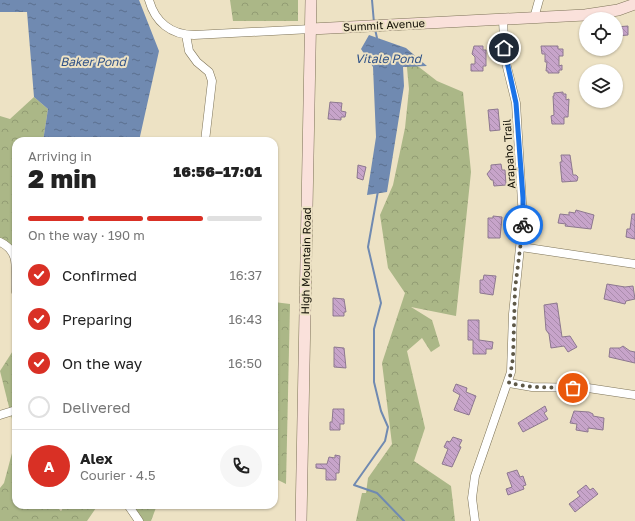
<!DOCTYPE html>
<html lang="en">
<head>
<meta charset="utf-8">
<style>
  body { margin:0; font-family:"Golos Text",sans-serif; background:#f6f6f6; color:#222; height:100vh; display:flex; flex-direction:column; font-size:15px; white-space:nowrap }
  * { box-sizing:border-box; margin:0 }
  p { font-size:13px; color:#767676 }
  .icon { flex:none; width:22px; height:22px; fill:none; stroke:currentColor; stroke-width:2; stroke-linecap:round; stroke-linejoin:round }
  .map { position:relative; flex:1; overflow:hidden }
  .details { position:absolute; left:12px; top:137px; width:266px; height:372px; display:flex; flex-direction:column; background:#fff; border-radius:12px; box-shadow:0 1px 3px #0004 }
  .details>* { flex:none }
  .controls { position:absolute; left:579px; top:12px; display:grid; gap:8px }
  .controls a { display:grid; place-items:center; width:44px; height:44px; border-radius:50%; background:#fff; box-shadow:0 1px 3px #0004; font-size:20px }
  .pin { position:absolute; display:grid; place-items:center; width:34px; height:34px; color:#fff; margin:-17px; border:2px solid #fff; border-radius:50%; box-shadow:0 1px 4px #0007 }
  .courier { position:absolute; display:grid; place-items:center; width:40px; height:40px; margin:-20px; border:3px solid #1a73e8; border-radius:50%; background:#fff; color:#222; box-shadow:0 1px 5px #0007 }
  .headline em { font-style:normal; font-weight:800 }
  .headline div { display:flex; flex-direction:column-reverse }
  .headline { display:flex; align-items:center; justify-content:space-between; height:68px; padding:0 16px }
  h1 { font-size:26px; font-weight:800; line-height:30px }
  .bar { display:grid; grid-template-columns:repeat(4,1fr); gap:6px 4px; align-content:center; height:48px; padding:0 16px }
  .bar i { height:5px; border-radius:3px; background:#e0e0e0 }
  .bar .current { background:#d93025 }
  .bar p { grid-column:span 4 }
  .line { display:flex; align-items:center; gap:10px; padding:0 16px; border-top:1px solid #e0e0e0 }
  .line div { flex:1 }
  .round { display:grid; place-items:center; flex:none; width:42px; height:42px; border-radius:21px; background:#f6f6f6 }
  ol { padding:0 16px; list-style:none }
  li { display:flex; align-items:center; gap:12px; height:44px }
  li p { margin-inline-start:auto }
  li .icon { padding:4px; border-radius:50%; background:#d93025; color:#fff; stroke-width:4 }
  li:last-child { color:#767676 }
  li i { width:22px; height:22px; border:2px solid #e0e0e0; border-radius:50% }
  .map>svg:first-child { display:block }
</style>
</head>
<body>
<div class="map">
<svg width="635" height="521" viewBox="0 0 635 521">
  <defs>
    <pattern id="forest-crowns" width="20" height="18" patternUnits="userSpaceOnUse"><rect width="20" height="18" fill="#abb787"/><path d="M2 6a3 3 0 1 1 6 0M12 15a3 3 0 1 1 6 0" fill="none" stroke="#929c73"/></pattern>
    <pattern id="water-ripples" width="26" height="14" patternUnits="userSpaceOnUse"><rect width="26" height="14" fill="#708ab1"/><path d="M2 4q2-2 4 0t4 0M15 11q2-2 4 0t4 0" fill="none" stroke="#5b6f8e"/></pattern>
    <pattern id="building-back-hatch" width="6" height="6" patternUnits="userSpaceOnUse"><rect width="6" height="6" fill="#c7a4ca"/><path d="M-1 5l2 2M0 0l6 6M5-1l2 2" fill="none" stroke="#aa8cac"/></pattern>
  </defs>
  <rect width="100%" height="100%" fill="#ede2c4"/>
  <g fill="url(#forest-crowns)">
    <path d="M230,0H298V21H233Z"/>
    <path d="M406,57L437,81L463,92L471,172L456,316L411,307L432,320L440,346L431,352L422,338L407,351L425,428L414,461L451,486L455,521H356L362,493H366L368,478L392,444L382,363L405,293L388,268L380,215L393,185L405,128L409,89Z"/>
    <path d="M34,97L48,109L43,141H16V256L0,242V116L10,119Z"/>
    <path d="M274,302L290,304L286,484L274,478Z"/>
    <path d="M16,346V435L0,371Z"/>
    <path d="M16,438V505H55L61,511L66,505H98L87,521H0V488L4,483Z"/>
    <path d="M131,505H157L151,521H142Z"/>
  </g>
  <g fill="url(#water-ripples)">
    <path d="M0,0H139L159,51L139,141H43L48,109L34,97L27,12H0Z"/>
    <path d="M369,35L406,48L427,66L403,67L404,86L387,192L367,195L376,137L373,67L361,49Z"/>
  </g>
  <g fill="none" stroke-linecap="round" stroke-linejoin="round">
    <g stroke="#708ab1" stroke-width="2">
      <path d="M372,0L374,23"/>
      <path d="M375,29L377,38"/>
      <path d="M378,191L368,247L381,303L374,329V382L381,411L388,427L385,441L354,485L377,493L404,521"/>
    </g>
  </g>
  <g fill="url(#building-back-hatch)" stroke="#8d788f">
    <path d="M628,26V35L616,36V27Z"/>
    <path d="M474,46H483V50H486V66H483V71H471V64H475V57L472,54Z"/>
    <path d="M541,46H558V49H563V56H559V66L562,65V70H559V73H548V71H546L547,62H545V54H542Z"/>
    <path d="M563,92V94H566V100L569,99L568,117H564V124H552L551,116L554,115L553,96H554V93Z"/>
    <path d="M330,102L342,103L341,111L346,112L345,117H341V120L328,119Z"/>
    <path d="M498,109L500,130L490,131L488,110Z"/>
    <path d="M561,155H570L573,175H576L578,177L577,181L562,182L560,162H562Z"/>
    <path d="M501,164L502,170H505L506,185L494,186L493,180H491L487,174L491,169V165Z"/>
    <path d="M358,165L366,167L363,180L357,178Z"/>
    <path d="M576,210L594,215L591,229L565,226L566,224L558,223L560,214L569,215V212L575,213Z"/>
    <path d="M632,214H635V239L626,237L627,229H630Z"/>
    <path d="M493,216L502,217L500,238H488V218H493Z"/>
    <path d="M484,275L496,276L493,295L480,293V280H483Z"/>
    <path d="M607,284L625,287L633,286L635,299L626,301L625,304L604,299Z"/>
    <path d="M333,298L344,299L346,312H344V316H333Z"/>
    <path d="M557,303L562,337L570,336L577,347L568,352L564,346L551,348L549,334L546,330L544,305Z"/>
    <path d="M468,320H479V340L493,342L492,349H486V354H473V340H468Z"/>
    <path d="M623,346L630,351L635,352V363L609,357L610,348H620Z"/>
    <path d="M334,347L344,348L346,368L334,367Z"/>
    <path d="M456,384L467,388L466,392L476,396L469,415L454,410L460,395L453,391Z"/>
    <path d="M545,406L547,411L544,413L548,419L523,432L518,423Z"/>
    <path d="M333,409H344V424H340V430H330V422H332Z"/>
    <path d="M574,411L589,412L593,414V416L604,418L603,430L588,428V432L576,430L577,424L570,423Z"/>
    <path d="M453,437L462,440L459,446L461,447L452,467L442,464L448,449L444,447L447,441L450,442Z"/>
    <path d="M335,455L340,456L339,473H336V480H326V469L316,468V464H327L329,457L335,458Z"/>
    <path d="M517,470L520,477L523,476L526,485L523,486L524,489L508,495L506,489L512,487L507,473Z"/>
    <path d="M586,485L590,490L593,488L598,494L575,512L569,504L580,496L577,492Z"/>
  </g>
  <g fill="none" stroke-linecap="round" stroke-linejoin="round">
    <defs>
      <g id="street">
        <path d="M149,0C155,22 171,35 194,35L311,29"/>
        <path d="M534,18L539,0"/>
        <path d="M186,35L189,51L197,62L209,72L212,81L205,141"/>
        <path d="M0,242C22,252 14,272 16,292"/>
        <path d="M521,247L635,264"/>
        <path d="M509,383L532,387L588,388L635,395"/>
        <path d="M0,415L16,410"/>
        <path d="M128,505L139,521"/>
        <path d="M475,521L472,498L475,476L511,372L513,314L523,219L516,103L505,59L503,20"/>
      </g>
      <g id="secondary">
        <path d="M311,29L585,15L618,10L635,4"/>
        <path d="M301,521L311,0"/>
      </g>
    </defs>
    <use href="#street" stroke="#7d7358" stroke-width="9"/>
    <use href="#secondary" stroke="#7d7358" stroke-width="12"/>
    <use href="#street" stroke="#fff" stroke-width="8"/>
    <use href="#secondary" stroke="#fae1db" stroke-width="11"/>
  </g>
  <g fill="none" stroke-linecap="round" stroke-linejoin="round">
    <path stroke="#5e5847" stroke-width="4" stroke-dasharray="0 7.2" d="M523,225L515,289L513,358L509,383L532,387L573,388"/>
    <path stroke="#1a73e8" stroke-width="5" d="M504,48L516,103L523,198V225"/>
  </g>
  <g text-anchor="middle" stroke-width="4" stroke-linejoin="round" paint-order="stroke">
    <g font-size="11" fill="#110e04" stroke="#ede2c4">
      <text transform="translate(384 25) rotate(-3)" y="4">Summit Avenue</text>
      <text transform="translate(509 154) rotate(-94)" y="4">Arapaho Trail</text>
      <text transform="translate(306 261) rotate(-89)" y="4">High Mountain Road</text>
    </g>
    <g font-size="12" font-style="italic" fill="#305287" stroke="#ede2c4">
      <text x="388" y="63">Vitale Pond</text>
      <text x="93" y="66">Baker Pond</text>
    </g>
  </g>
</svg>
<div class="controls">
<a><svg class="icon" aria-label="locate" viewBox="0 0 24 24"><circle cx="12" cy="12" r="6"/><path d="M12 2v4M12 18v4M2 12h4M18 12h4"/></svg></a>
<a><svg class="icon" aria-label="layers" viewBox="0 0 24 24"><path d="M12 4l9 5-9 5-9-5zM3 14l9 5 9-5"/></svg></a>
</div>
<div class="pin" style="left:573px;top:388px;background:#ea580c"><svg class="icon" aria-label="bag" viewBox="0 0 24 24"><path d="M5 8h14l-1 12H6zM9 8a3 3 0 0 1 6 0"/></svg></div>
<div class="pin" style="left:504px;top:48px;background:#1f2937"><svg class="icon" aria-label="home" viewBox="0 0 24 24"><path d="M3 11l9-7 9 7M6 9v11h12V9"/></svg></div>
<div class="courier" style="left:523px;top:225px"><svg class="icon" aria-label="bike" viewBox="0 0 24 24"><circle cx="6" cy="16" r="4"/><circle cx="18" cy="16" r="4"/><path d="M6 16l4-8h5l3 8M10 8l3 8H6M13 5h3"/></svg></div>
<section class="details">
<div class="headline"><div><h1>2 min</h1><p>Arriving in</p></div><em>16:56–17:01</em></div>
<div class="bar"><i class="current"></i><i class="current"></i><i class="current"></i><i></i><p>On the way · 190 m</p></div>
<ol>
<li><svg class="icon" aria-label="check" viewBox="0 0 24 24"><path d="M5 12l5 5 9-10"/></svg>Confirmed<p>16:37</p></li>
<li><svg class="icon" aria-label="check" viewBox="0 0 24 24"><path d="M5 12l5 5 9-10"/></svg>Preparing<p>16:43</p></li>
<li><svg class="icon" aria-label="check" viewBox="0 0 24 24"><path d="M5 12l5 5 9-10"/></svg>On the way<p>16:50</p></li>
<li><i></i>Delivered</li>
</ol>
<div class="line" style="height:72px"><b class="round" style="background:#d93025;color:#fff">A</b><div><b>Alex</b><p>Courier · 4.5</p></div><a class="round"><svg class="icon" aria-label="phone" viewBox="0 0 24 24"><path d="M5 4h4l2 5-3 2q2 4 5 5l2-3 5 2v4C11 20 4 13 5 4z"/></svg></a></div>
</section>
</div>
</body>
</html>
